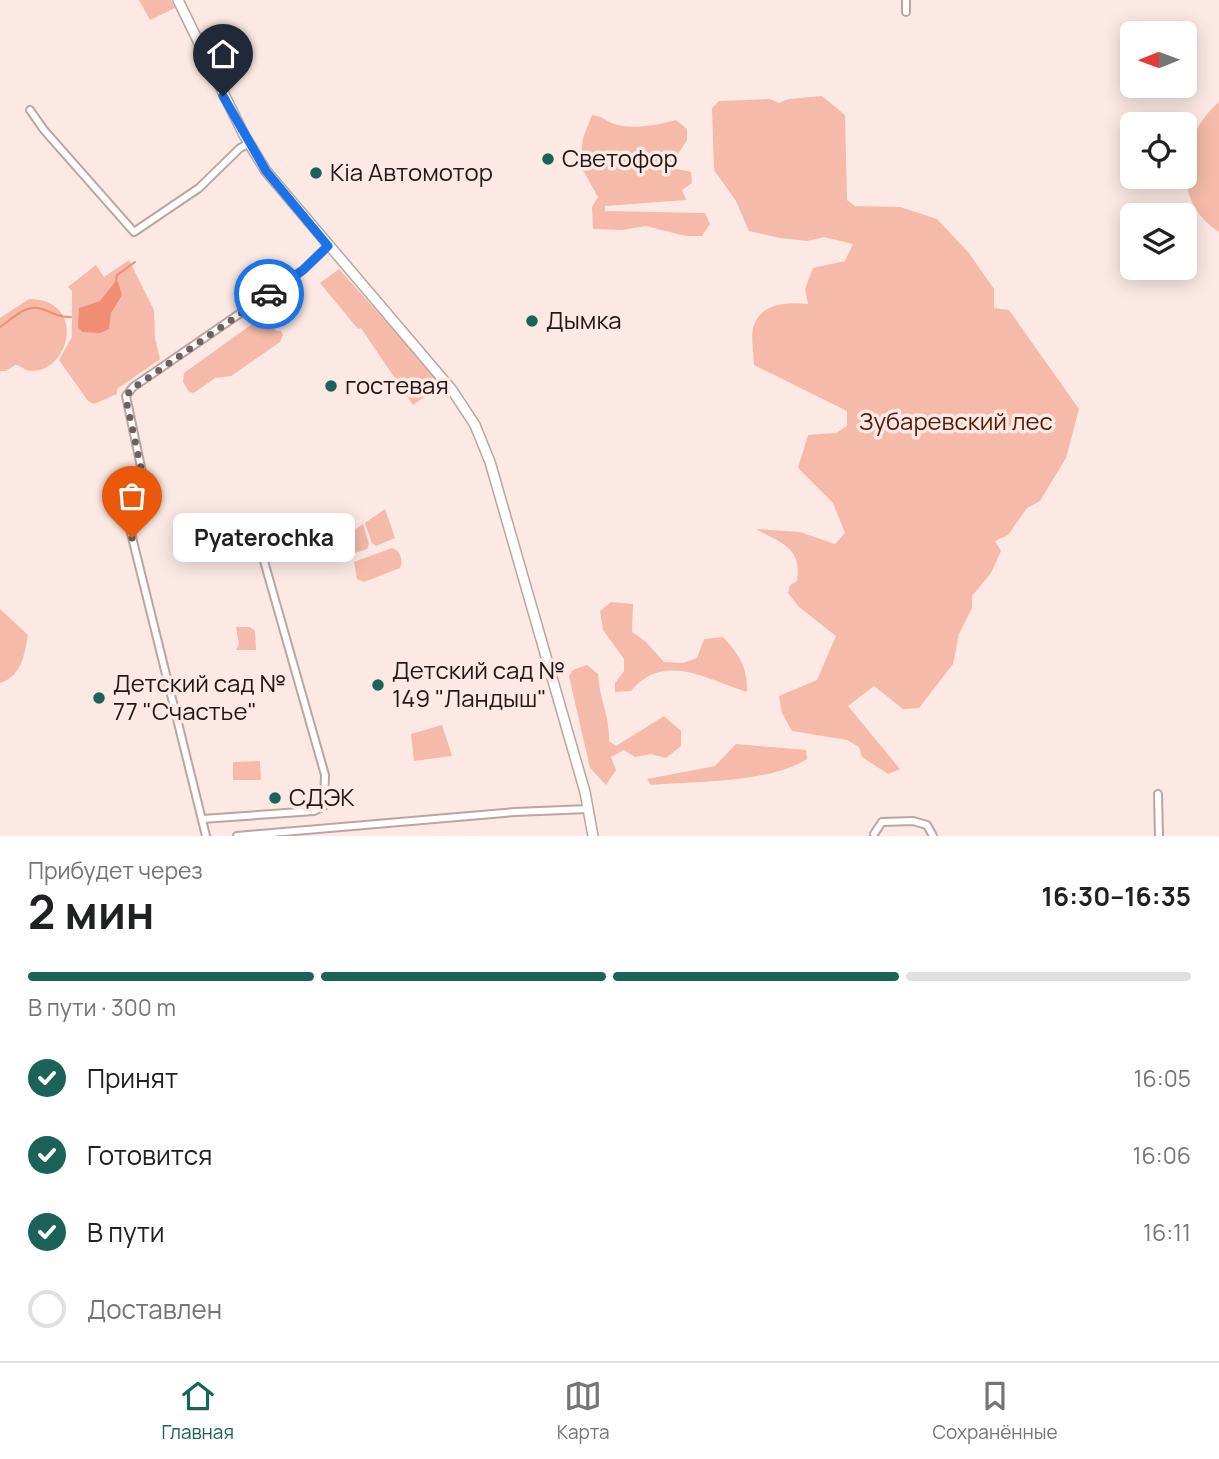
<!DOCTYPE html>
<html lang="ru">
<head>
<meta charset="utf-8">
<style>
  body { margin:0; font-family:Manrope,sans-serif; background:#f2f2f2; color:#202124; height:100vh; display:flex; flex-direction:column; font-size:26px; white-space:nowrap }
  * { box-sizing:border-box; margin:0 }
  p { font-size:23px; color:#757577 }
  .icon { flex:none; width:38px; height:38px; fill:none; stroke:currentColor; stroke-width:2; stroke-linecap:round; stroke-linejoin:round }
  .map { position:relative; height:836px; overflow:hidden }
  .panel { display:flex; flex-direction:column; background:#fff; flex:1 }
  .panel>* { flex:none }
  .needle { width:46px; rotate:269deg }
  .controls { position:absolute; left:1120px; top:21px; display:grid; gap:14px }
  .controls a { display:grid; place-items:center; width:77px; height:77px; border-radius:10px; background:#fff; box-shadow:0 4px 18px #0003; font-size:35px }
  .pin { position:absolute; display:grid; place-items:center; width:60px; height:60px; color:#fff; margin:-72px -30px; border-radius:50% 50% 50% 0; rotate:-45deg; box-shadow:0 0 7px #0007 }
  .pin .icon { rotate:45deg }
  .courier { position:absolute; display:grid; place-items:center; width:70px; height:70px; margin:-35px; border:5px solid #1a73e8; border-radius:50%; background:#fff; color:#222; box-shadow:0 2px 9px #0007 }
  .bubble { position:absolute; height:49px; border-radius:10px; background:#fff; box-shadow:0 4px 18px #0003; font-size:23px; font-weight:700; line-height:49px; text-align:center }
  .overview em { font-style:normal; font-weight:700 }
  .overview div { display:flex; flex-direction:column-reverse }
  .overview { display:flex; align-items:center; justify-content:space-between; height:119px; padding:0 28px }
  h1 { font-size:46px; font-weight:700; line-height:52px }
  .bar { display:grid; grid-template-columns:repeat(4,1fr); gap:10px 7px; align-content:center; height:84px; padding:0 28px }
  .bar i { height:9px; border-radius:5px; background:#e0e0e0 }
  .bar .on { background:#1b6358 }
  .bar p { grid-column:span 4 }
  ol { padding:0 28px; list-style:none }
  li { display:flex; align-items:center; gap:21px; height:77px }
  li p { margin-inline-start:auto }
  li .icon { padding:7px; border-radius:50%; background:#1b6358; color:#fff; stroke-width:4 }
  li:last-child { color:#757577 }
  li i { width:38px; height:38px; border:4px solid #e0e0e0; border-radius:50% }
  .tabs { display:flex; justify-content:space-around; align-items:center; height:98px; border-top:2px solid #e0e0e0; background:#fff; font-size:19px; color:#757577 }
  .tabs a { display:grid; justify-items:center; gap:4px }
  .tabs .on { color:#1b6358 }
  .map>svg:first-child { display:block }
</style>
</head>
<body>
<div class="map">
<svg width="1219" height="836" viewBox="0 0 1219 836">
  <rect width="100%" height="100%" fill="#fce9e3"/>
  <g fill="#f5baa9">
    <path d="M139,0H171L175,8L150,20Z"/>
    <path d="M822,96L845,115L847,200L855,206L900,207L937,219L969,253L994,289V308L1009,310L1079,409L1066,458L1040,501L1027,508L1008,535L995,541L1001,551L991,573L972,596V608L959,634L953,664L919,708L903,709L874,686L848,706L900,769L888,774L862,757L859,747L847,740L792,731L782,713L779,696L817,680L836,636L799,607L788,593L790,585L797,581C802,547 782,544 756,529L800,532L835,544L845,533L833,503L798,468L808,435L836,433L847,426V411L754,365C754,354 750,335 754,325C762,302 790,302 808,304L805,289L813,268L845,261L853,244L824,237L807,241L780,238L749,231L736,201L714,170L712,108L719,101L770,99L779,103L789,99Z"/>
    <path d="M1219,102V232C1170,201 1179,136 1219,102Z"/>
    <path d="M592,115C603,116 608,123 618,125C636,129 658,125 676,120L687,129V140L674,160L676,169L691,172L692,183L682,190L686,200L605,206V211L705,213L710,224L702,236H686L646,226L623,230L593,229L592,207L598,197L580,165L583,138Z"/>
    <path d="M129,260L154,310L155,339L160,359L117,389V394L94,404L88,401L59,360L72,337V291L68,287L96,265L104,277Z"/>
    <path d="M339,269L438,380L436,388L413,405L361,328L358,329L320,283Z"/>
    <path d="M29,299C87,299 71,373 30,371C24,370 21,365 15,365L6,371H0V318Z"/>
    <path d="M269,312L268,320L276,331H281L283,335L280,342L231,376L215,378L194,393L189,392L183,382L184,373Z"/>
    <path d="M385,509L395,538L376,546L372,543L365,523Z"/>
    <path d="M363,524L369,544L367,549L349,555L343,538Z"/>
    <path d="M392,548C400,550 404,561 400,568L364,582L357,579L354,562Z"/>
    <path d="M611,602L633,604L632,632L645,641L664,662L683,663L697,658L704,639L723,637C739,654 748,668 747,692C708,680 664,651 631,691L615,692V683L624,671V659L603,630L600,611Z"/>
    <path d="M0,609L28,635C24,655 22,676 0,683Z"/>
    <path d="M236,627H250L255,631L256,650H236L239,644Z"/>
    <path d="M587,665L598,674C599,698 610,717 609,741L616,746L664,716L681,731V746L666,758L651,754L635,757L624,750L611,757L616,770L606,785L590,768L569,676L573,670Z"/>
    <path d="M442,725L452,756L414,761L411,734Z"/>
    <path d="M736,744L806,750L807,759C770,783 696,781 651,785L647,779L715,766Z"/>
    <path d="M260,761L261,780H233V762Z"/>
  </g>
  <path fill="#f18d72" d="M115,282H118L122,295L111,313L109,329L100,333L82,332L78,327L79,308L100,301Z"/>
  <g fill="none" stroke-linecap="round" stroke-linejoin="round">
    <g stroke="#f18d72" stroke-width="2">
      <path d="M116,281L117,275L135,262"/>
      <path d="M0,327C14,318 26,302 45,310C55,314 59,317 71,317"/>
    </g>
    <defs>
      <g id="minor">
        <path d="M906,0V12"/>
        <path d="M30,110L44,130L134,232L199,188L240,148L248,144"/>
        <path d="M1158,794L1159,836"/>
        <path d="M202,819L314,811L324,806L325,775L260,547"/>
        <path d="M874,834L882,822L913,821L927,825L933,836"/>
        <path d="M206,836L129,525L141,502L145,486L126,396L133,387L303,270L328,246"/>
        <path d="M237,836L515,812L588,809"/>
      </g>
      <path id="secondary" d="M178,0L244,135L266,171L452,390L475,425L490,462L585,792L593,836"/>
    </defs>
    <use href="#minor" stroke="#bba59e" stroke-width="10"/>
    <use href="#secondary" stroke="#bba59e" stroke-width="12"/>
    <use href="#minor" stroke="#fff" stroke-width="6"/>
    <use href="#secondary" stroke="#fff" stroke-width="9"/>
  </g>
  <g fill="none" stroke-linecap="round" stroke-linejoin="round">
    <path stroke="#6d615e" stroke-width="7" stroke-dasharray="0 12.6" d="M132,538L129,524L141,502L145,486L127,404L129,391L269,294"/>
    <path stroke="#1a73e8" stroke-width="9" d="M223,96L266,171L328,246L303,270L269,294"/>
  </g>
  <g fill="#1b6358" stroke="#fce9e3" stroke-width="2.5">
    <circle cx="548" cy="159" r="7"/>
    <circle cx="316" cy="173" r="7"/>
    <circle cx="532" cy="321" r="7"/>
    <circle cx="331" cy="386" r="7"/>
    <circle cx="378" cy="685" r="7"/>
    <circle cx="99" cy="698" r="7"/>
    <circle cx="275" cy="798" r="7"/>
  </g>
  <g text-anchor="middle" stroke-width="7" stroke-linejoin="round" paint-order="stroke">
    <g font-size="24" fill="#201816" stroke="#fce9e3" text-anchor="start">
      <text x="562" y="167">Светофор</text>
      <text x="330" y="181">Kia Автомотор</text>
      <text x="546" y="329">Дымка</text>
      <text x="345" y="394">гостевая</text>
      <text x="392" y="679">Детский сад №<tspan x="392" dy="28">149 "Ландыш"</tspan></text>
      <text x="113" y="692">Детский сад №<tspan x="113" dy="28">77 "Счастье"</tspan></text>
      <text x="289" y="806">СДЭК</text>
    </g>
    <g font-size="24" fill="#591c0a" stroke="#fce9e3">
      <text x="956" y="430">Зубаревский лес</text>
    </g>
  </g>
</svg>
<div class="controls">
<a><svg class="needle" viewBox="-14 -14 28 28"><path d="M0-13l5 13h-10z" fill="#e53935"/><path d="M0 13l5-13h-10z" fill="#757577"/></svg></a>
<a><svg class="icon" aria-label="locate" viewBox="0 0 24 24"><circle cx="12" cy="12" r="6"/><path d="M12 2v4M12 18v4M2 12h4M18 12h4"/></svg></a>
<a><svg class="icon" aria-label="layers" viewBox="0 0 24 24"><path d="M12 4l9 5-9 5-9-5zM3 14l9 5 9-5"/></svg></a>
</div>
<div class="pin" style="left:132px;top:538px;background:#ea580c"><svg class="icon" aria-label="bag" viewBox="0 0 24 24"><path d="M5 8h14l-1 12H6zM9 8a3 3 0 0 1 6 0"/></svg></div>
<div class="pin" style="left:223px;top:96px;background:#1f2937"><svg class="icon" aria-label="home" viewBox="0 0 24 24"><path d="M3 11l9-7 9 7M6 9v11h12V9"/></svg></div>
<div class="courier" style="left:269px;top:294px"><svg class="icon" aria-label="car" viewBox="0 0 24 24"><path d="M5 17H2v-5l4-1 3-4h7l3 4 3 1v5h-3M9 17h6M6 11h13"/><circle cx="7" cy="17" r="2"/><circle cx="17" cy="17" r="2"/></svg></div>
<div class="bubble" style="left:173px;top:513px;width:182px">Pyaterochka</div>
</div>
<section class="panel">
<div class="overview"><div><h1>2 мин</h1><p>Прибудет через</p></div><em>16:30–16:35</em></div>
<div class="bar"><i class="on"></i><i class="on"></i><i class="on"></i><i></i><p>В пути · 300 m</p></div>
<ol>
<li><svg class="icon" aria-label="check" viewBox="0 0 24 24"><path d="M5 12l5 5 9-10"/></svg>Принят<p>16:05</p></li>
<li><svg class="icon" aria-label="check" viewBox="0 0 24 24"><path d="M5 12l5 5 9-10"/></svg>Готовится<p>16:06</p></li>
<li><svg class="icon" aria-label="check" viewBox="0 0 24 24"><path d="M5 12l5 5 9-10"/></svg>В пути<p>16:11</p></li>
<li><i></i>Доставлен</li>
</ol>
</section>
<nav class="tabs">
<a class="on"><svg class="icon" aria-label="home" viewBox="0 0 24 24"><path d="M3 11l9-7 9 7M6 9v11h12V9"/></svg>Главная</a>
<a><svg class="icon" aria-label="map" viewBox="0 0 24 24"><path d="M3 6l6-2 6 2 6-2v14l-6 2-6-2-6 2zM9 4v14M15 6v14"/></svg>Карта</a>
<a><svg class="icon" aria-label="saved" viewBox="0 0 24 24"><path d="M7 4h10v16l-5-4-5 4z"/></svg>Сохранённые</a>
</nav>
</body>
</html>
